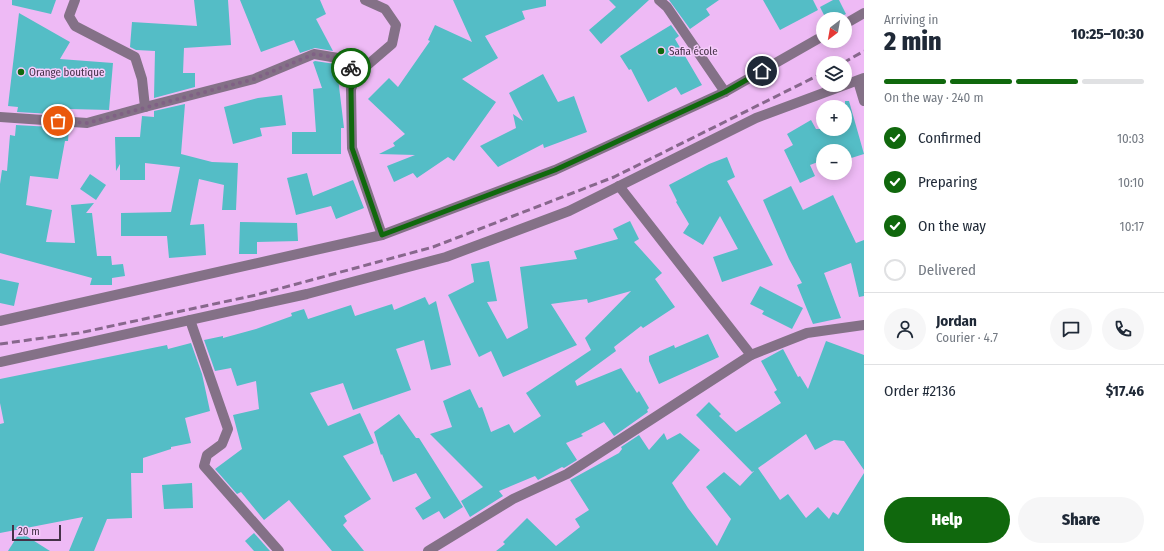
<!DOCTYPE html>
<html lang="en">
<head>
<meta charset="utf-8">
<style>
  body { margin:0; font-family:"Fira Sans Condensed",sans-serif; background:#f6f6f7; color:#1f2937; height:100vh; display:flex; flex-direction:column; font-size:15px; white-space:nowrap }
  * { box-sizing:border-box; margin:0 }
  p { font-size:13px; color:#747a83 }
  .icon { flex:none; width:22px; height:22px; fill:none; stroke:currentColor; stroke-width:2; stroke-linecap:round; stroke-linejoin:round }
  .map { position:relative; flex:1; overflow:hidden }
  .sheet { display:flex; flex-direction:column; background:#fff; width:300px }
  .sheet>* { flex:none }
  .needle { width:26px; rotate:211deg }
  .controls { position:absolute; left:816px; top:12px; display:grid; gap:8px }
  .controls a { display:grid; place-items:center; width:36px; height:36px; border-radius:50%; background:#fff; box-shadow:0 2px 10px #0003; font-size:20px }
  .scale { position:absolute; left:12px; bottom:10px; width:49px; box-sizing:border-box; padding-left:4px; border:2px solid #453148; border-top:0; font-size:11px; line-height:14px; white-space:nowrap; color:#453148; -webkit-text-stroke:3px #f6ccfb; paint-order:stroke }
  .pin { position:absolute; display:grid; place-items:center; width:34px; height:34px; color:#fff; margin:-17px; border:2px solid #fff; border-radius:50%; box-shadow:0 1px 4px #0007 }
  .courier { position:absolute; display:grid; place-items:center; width:40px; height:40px; margin:-20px; border:3px solid #10680d; border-radius:50%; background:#fff; color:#222; box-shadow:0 1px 5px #0007 }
  .summary em { font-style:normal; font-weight:800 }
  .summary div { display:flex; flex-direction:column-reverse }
  .summary { display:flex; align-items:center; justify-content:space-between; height:68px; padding:0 20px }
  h1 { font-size:26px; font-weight:800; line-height:30px }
  .bar { display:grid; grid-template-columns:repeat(4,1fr); gap:6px 4px; align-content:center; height:48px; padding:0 20px }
  .bar i { height:5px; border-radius:3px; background:#e0e1e3 }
  .bar .current { background:#10680d }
  .bar p { grid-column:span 4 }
  .line { display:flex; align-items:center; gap:10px; padding:0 20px; border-top:1px solid #e0e1e3 }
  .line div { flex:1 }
  .round { display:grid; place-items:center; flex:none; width:42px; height:42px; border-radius:21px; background:#f6f6f7 }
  ol { padding:0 20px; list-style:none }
  li { display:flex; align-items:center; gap:12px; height:44px }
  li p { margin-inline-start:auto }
  li .icon { padding:4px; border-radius:50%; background:#10680d; color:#fff; stroke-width:4 }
  li:last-child { color:#747a83 }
  li i { width:22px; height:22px; border:2px solid #e0e1e3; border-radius:50% }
  .action { display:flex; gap:8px; margin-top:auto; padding:8px 20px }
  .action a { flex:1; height:46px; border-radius:24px; background:#10680d; color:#fff; font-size:16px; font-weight:800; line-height:46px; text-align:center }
  .action a+a { background:#f6f6f7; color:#1f2937 }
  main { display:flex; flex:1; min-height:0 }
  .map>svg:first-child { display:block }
</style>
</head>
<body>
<main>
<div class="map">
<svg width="864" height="551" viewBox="0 0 864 551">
  <rect width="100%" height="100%" fill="#eebaf5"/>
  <g fill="#54bdc6">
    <path d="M12,0H56L51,14L12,5Z"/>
    <path d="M194,0H228L231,45L184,48L183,73H195V87L154,98L155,51L136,50L130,47L132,22L197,26Z"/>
    <path d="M240,0H320L326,14L316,19L333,51L315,48L300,53L294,40L261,52Z"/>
    <path d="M453,0H546V6L522,11L525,19L485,36L498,58L462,79L496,102L454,161L448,157L417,178L413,173L394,182L387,166L415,155L379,154L395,146L393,143L405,134L368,99L389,78L398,87L430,41L428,40L435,25L472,42Z"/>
    <path d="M609,0H649L601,44L589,30L616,7Z"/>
    <path d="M669,0H719L706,9L710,15L690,29Z"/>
    <path d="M763,0H813L818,10L780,30Z"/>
    <path d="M833,0H839L846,14L836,19H826L820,7Z"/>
    <path d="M19,13L70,42L60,59L113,63L109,110L70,109V115L17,112L18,107L8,106Z"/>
    <path d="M671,25L679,36L675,39L702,85L681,95L676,87L648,102L631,69L629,70L620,56Z"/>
    <path d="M315,61L335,64L339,67L342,76L338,78L344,128H341V154H292V132H316L313,89L322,88L313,62Z"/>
    <path d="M543,74L558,102L574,96L587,132L544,148L543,144L498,167L480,146L516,128L513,114L523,121L509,93Z"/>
    <path d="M282,95L286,125L260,128L262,136L233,144L224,107L258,98Z"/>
    <path d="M845,101H849L864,154L845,160V151H823V160L810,165L815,176L800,183L784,150L793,145L787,134L811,120L816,129H845Z"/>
    <path d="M185,104L181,154L212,162L238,163L236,210H222L224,185L199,179L190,225L204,224L206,255L169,258L167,236H121V213L171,212L180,167L145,163V180H120V164L116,171L115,137H140L142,116L154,117V111Z"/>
    <path d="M16,125L69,128L68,141H65L58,179L30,176L26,205L52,210L46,242L75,243L71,205L94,203L86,213H92L97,256H111L112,265L123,264L125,276L112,278V285H90L92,278L0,253V184L2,170L7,171L10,135L15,136Z"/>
    <path d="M727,157L735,177L727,181L773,265L722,282L713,257L738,249L720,216L703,245L683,233L689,224L676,202L677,201L669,185L709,164Z"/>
    <path d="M307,173L313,196L353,180L364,208L336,219L331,206L296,215L287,178Z"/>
    <path d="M90,174L106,185L96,200L80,189Z"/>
    <path d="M791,186L803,210L833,195L856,243L864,240V296L859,297L851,263L824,273L841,318L813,324L797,285L802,283L789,259L763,200Z"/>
    <path d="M630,221L639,239L634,242L662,273L655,279L675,307L643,328L641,326L614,347L616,351L575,381L577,386L621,368L637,393L639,391L649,408L647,410L648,412L614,436L604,422L581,434L583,436L566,443L577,460L564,468L562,467L538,480L535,476L499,491L503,496L470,517L461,501L483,487L430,434L452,427L443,401L470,389L479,408L482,407L491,432L509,424L514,433L541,416L526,393L591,350L585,338L631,291L588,303L587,299L551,304L577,345L503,377L491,351L479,357L448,295L474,282L471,264L489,261L497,301L487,302L507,339L528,328L520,267L577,259L574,251L618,239L613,229Z"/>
    <path d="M240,222L297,223L298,241L257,242V254H239Z"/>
    <path d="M0,279L19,283L14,306L0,303Z"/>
    <path d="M760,286L803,308L792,329L762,314L764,311L750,304Z"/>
    <path d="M425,297L429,305L436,301L451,365L431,370L424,340L396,349L411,390L353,410L343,383L310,393L328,426L360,413L374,443L343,456L371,499L344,516L347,521L343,525L364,551H332L289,500L264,520L241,492L237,494L215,469L242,449L233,415L259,409L256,381L237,386L231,368L215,371L204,340L223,336V338L256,329L292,316L291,313L304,309L308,319L351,305L355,316L392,304L394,310Z"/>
    <path d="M708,334L719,357L659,384L649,361V356L674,345L675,348Z"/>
    <path d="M826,341L864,355V470L844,441L834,440L815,450L806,434L758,468L780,500L788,494L806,518L818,507L829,519L833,512L838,515L864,473V551H496L505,544L503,542L527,518L556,546L580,527L575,519L589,510L570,480L619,453L622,449L621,447L639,435L649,450L664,433L667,440L680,433L700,450L672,483L688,508L717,546L731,519L706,487L724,472L740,486L754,471L752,472L696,415L709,402L721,414L719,416L736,432L781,403L774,392L777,390L761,361L783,349L798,377L800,376L808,389Z"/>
    <path d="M191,343L202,374L210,411L185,418L191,443L171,447V449L143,458V473H131L132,518L107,519L94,551H69L83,517L0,533V424L4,423L0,403V379L167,345L168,349Z"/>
    <path d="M399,414L416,438H419L463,507L444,519L439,511L423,520L415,508L431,498L416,473L393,482L382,454L381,455L374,432Z"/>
    <path d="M192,483L193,508L164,509L162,485Z"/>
    <path d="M20,532L50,551H8Z"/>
    <path d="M254,533L270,551H254L245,541Z"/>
  </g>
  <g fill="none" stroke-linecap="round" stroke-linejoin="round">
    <g stroke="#847187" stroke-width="10">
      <path d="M365,0L385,9L396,25L392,44L357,74L351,89L352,148L382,235"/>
      <path d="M659,0L667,7L725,92"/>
      <path d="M845,24L864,13"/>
      <path d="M858,81L864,101"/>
      <path d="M145,107L254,79L314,54L338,58L357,74"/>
      <path d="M0,117L87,123L145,107L142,79L135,57L75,26L69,16L75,0"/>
      <path d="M619,186L751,355"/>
      <path d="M190,320L228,429L222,444L207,455L204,466L279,551"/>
      <path d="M0,321L382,235L555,170L725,92L823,36"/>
      <path d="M0,362L307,294L446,257L569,211L756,118L864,78"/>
      <path d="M428,551L513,499L567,474L751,355L807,333L864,325"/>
    </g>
    <g stroke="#87678c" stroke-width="3" stroke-dasharray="8 4" stroke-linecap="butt">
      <path d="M843,63L864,51"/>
      <path d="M0,344L79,333L256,295L433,247L614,177L823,73"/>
    </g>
  </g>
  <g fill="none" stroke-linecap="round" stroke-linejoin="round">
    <path stroke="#806185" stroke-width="4" stroke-dasharray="0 7.2" d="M58,121L87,123L254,79L314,54L338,58L351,68"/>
    <path stroke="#10680d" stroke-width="5" d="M351,68L357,74L351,89L352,148L382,235L555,170L725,92L762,71"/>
  </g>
  <g fill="#10680d" stroke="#f6ccfb" stroke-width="1.5">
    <circle cx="661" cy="51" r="4"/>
    <circle cx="21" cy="72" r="4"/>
  </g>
  <g text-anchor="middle" stroke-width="3" stroke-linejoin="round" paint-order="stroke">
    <g font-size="11" fill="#453148" stroke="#f6ccfb" text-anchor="start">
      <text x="669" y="55">Safia école</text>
      <text x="29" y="76">Orange boutique</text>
    </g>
  </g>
</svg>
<div class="controls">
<a><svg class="needle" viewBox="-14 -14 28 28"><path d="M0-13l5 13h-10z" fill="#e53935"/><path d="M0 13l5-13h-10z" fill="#747a83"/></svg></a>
<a><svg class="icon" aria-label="layers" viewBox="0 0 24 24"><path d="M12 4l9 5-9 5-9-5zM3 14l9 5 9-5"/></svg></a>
<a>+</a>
<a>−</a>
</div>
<div class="scale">20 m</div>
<div class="pin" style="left:58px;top:121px;background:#ea580c"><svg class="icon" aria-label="bag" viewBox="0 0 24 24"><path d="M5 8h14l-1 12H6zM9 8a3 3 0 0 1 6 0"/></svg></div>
<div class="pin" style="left:762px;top:71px;background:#1f2937"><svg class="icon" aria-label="home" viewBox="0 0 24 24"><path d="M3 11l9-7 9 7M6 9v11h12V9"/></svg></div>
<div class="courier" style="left:351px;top:68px"><svg class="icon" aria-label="bike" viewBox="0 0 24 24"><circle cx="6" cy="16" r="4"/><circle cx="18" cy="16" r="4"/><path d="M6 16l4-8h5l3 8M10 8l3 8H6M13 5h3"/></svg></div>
</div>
<section class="sheet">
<div class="summary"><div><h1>2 min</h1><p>Arriving in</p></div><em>10:25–10:30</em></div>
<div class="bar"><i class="current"></i><i class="current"></i><i class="current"></i><i></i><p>On the way · 240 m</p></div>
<ol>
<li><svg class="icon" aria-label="check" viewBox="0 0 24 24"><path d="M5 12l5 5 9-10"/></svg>Confirmed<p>10:03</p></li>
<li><svg class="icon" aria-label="check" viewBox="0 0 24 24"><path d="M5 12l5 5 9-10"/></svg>Preparing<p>10:10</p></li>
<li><svg class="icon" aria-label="check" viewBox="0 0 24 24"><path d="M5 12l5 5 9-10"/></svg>On the way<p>10:17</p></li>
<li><i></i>Delivered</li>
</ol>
<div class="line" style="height:72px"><a class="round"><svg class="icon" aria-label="person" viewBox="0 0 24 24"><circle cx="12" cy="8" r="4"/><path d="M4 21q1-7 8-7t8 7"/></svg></a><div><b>Jordan</b><p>Courier · 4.7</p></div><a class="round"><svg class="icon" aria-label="chat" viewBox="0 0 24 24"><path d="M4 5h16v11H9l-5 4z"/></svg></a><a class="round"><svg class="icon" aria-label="phone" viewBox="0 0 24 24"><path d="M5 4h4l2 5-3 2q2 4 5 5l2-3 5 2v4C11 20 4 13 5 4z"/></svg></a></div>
<div class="line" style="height:52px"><div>Order #2136</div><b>$17.46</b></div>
<div class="action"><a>Help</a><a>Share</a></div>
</section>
</main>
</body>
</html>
